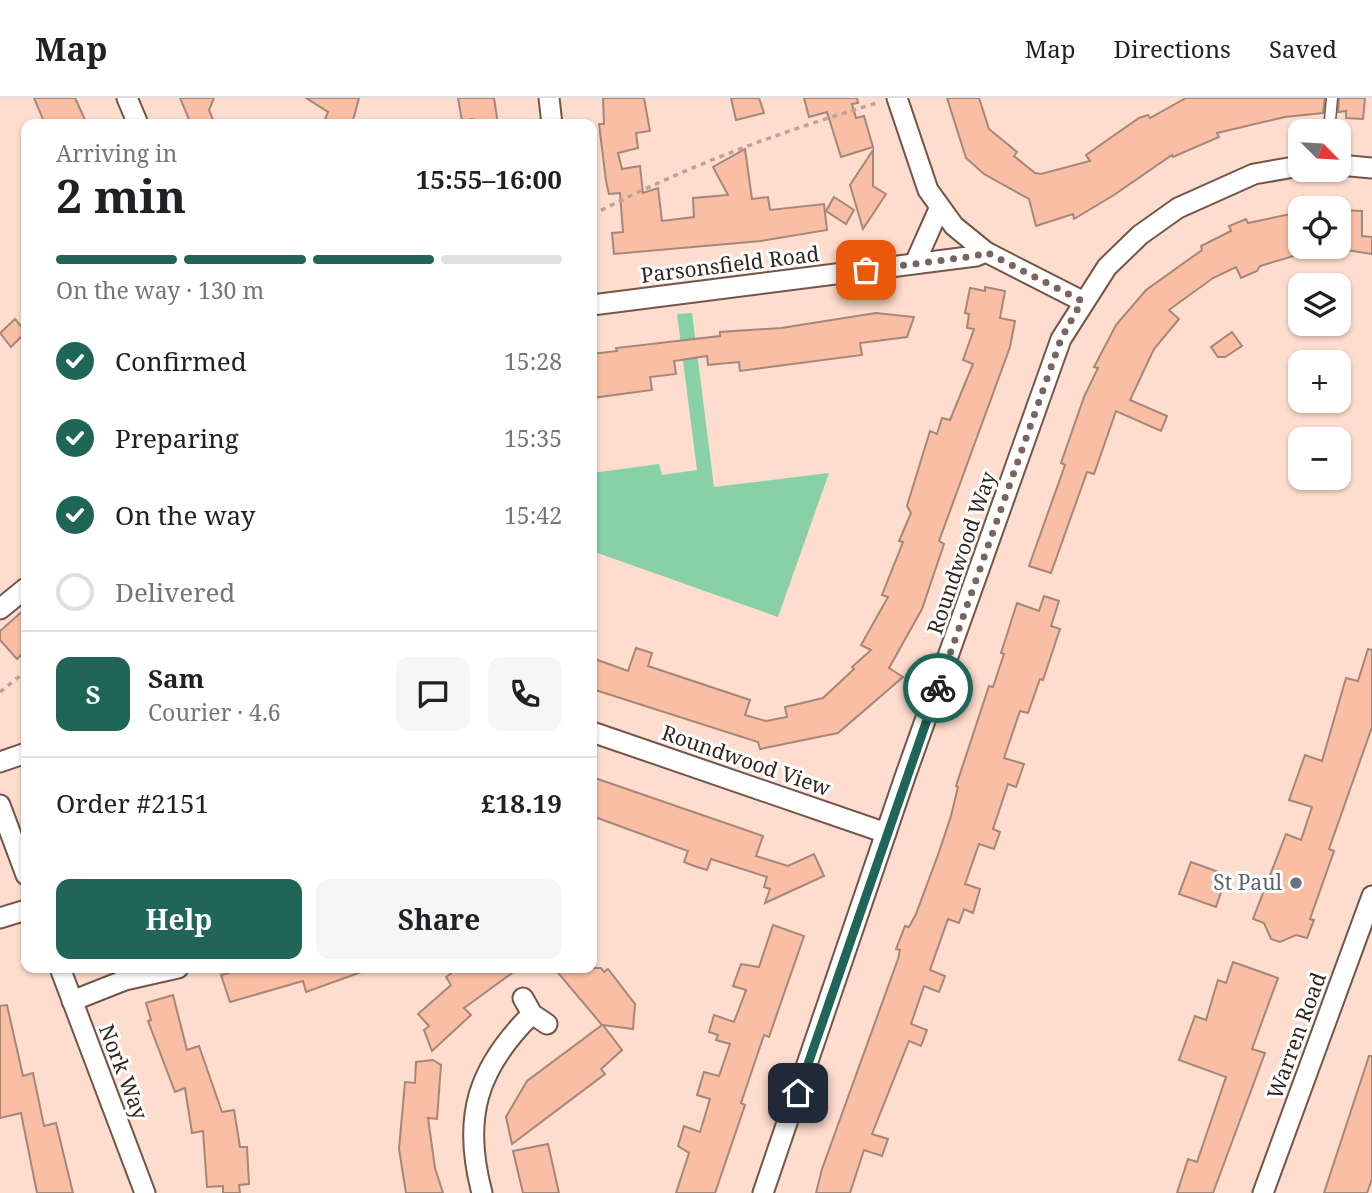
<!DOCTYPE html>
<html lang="en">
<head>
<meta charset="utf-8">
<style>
  body { margin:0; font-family:"Noto Serif",serif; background:#f6f6f6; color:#202124; height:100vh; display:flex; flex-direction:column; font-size:26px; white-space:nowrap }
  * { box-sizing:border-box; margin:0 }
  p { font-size:23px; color:#757577 }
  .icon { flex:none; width:38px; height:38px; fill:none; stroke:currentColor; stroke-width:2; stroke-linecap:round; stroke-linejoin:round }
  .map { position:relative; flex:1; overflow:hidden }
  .sheet { position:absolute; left:21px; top:21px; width:576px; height:854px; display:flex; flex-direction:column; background:#fff; border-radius:14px; box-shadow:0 2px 5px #0004 }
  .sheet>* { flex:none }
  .needle { width:46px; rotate:114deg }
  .buttons { position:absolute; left:1288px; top:21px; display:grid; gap:14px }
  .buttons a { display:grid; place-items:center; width:63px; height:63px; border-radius:14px; background:#fff; box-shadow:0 2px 5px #0004; font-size:35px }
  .pin { position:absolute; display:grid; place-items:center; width:60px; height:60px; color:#fff; margin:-30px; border-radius:14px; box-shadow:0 4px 10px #0006 }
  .courier { position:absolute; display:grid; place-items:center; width:70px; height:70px; margin:-35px; border:5px solid #1f6558; border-radius:50%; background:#fff; color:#222; box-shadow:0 2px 9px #0007 }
  .overview em { font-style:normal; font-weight:700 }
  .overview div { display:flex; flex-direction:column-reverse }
  .overview { display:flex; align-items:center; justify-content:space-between; height:119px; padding:0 35px }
  h1 { font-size:46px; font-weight:700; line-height:52px }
  .bar { display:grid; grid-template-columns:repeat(4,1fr); gap:10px 7px; align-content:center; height:84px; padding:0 35px }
  .bar i { height:9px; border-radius:5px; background:#e0e0e0 }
  .bar .on { background:#1f6558 }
  .bar p { grid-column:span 4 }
  .line { display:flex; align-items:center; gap:18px; padding:0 35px; border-top:2px solid #e0e0e0 }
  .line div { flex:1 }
  .round { display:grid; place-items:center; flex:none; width:74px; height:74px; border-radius:14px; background:#f6f6f6 }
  ol { padding:0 35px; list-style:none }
  li { display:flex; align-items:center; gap:21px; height:77px }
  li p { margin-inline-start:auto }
  li .icon { padding:7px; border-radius:50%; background:#1f6558; color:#fff; stroke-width:4 }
  li:last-child { color:#757577 }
  li i { width:38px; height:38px; border:4px solid #e0e0e0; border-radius:50% }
  .cta { display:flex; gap:14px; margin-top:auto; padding:14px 35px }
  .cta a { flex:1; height:80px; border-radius:14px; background:#1f6558; color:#fff; font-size:28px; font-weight:700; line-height:80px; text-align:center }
  .cta a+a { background:#f6f6f6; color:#202124 }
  header { display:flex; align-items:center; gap:42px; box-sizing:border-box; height:98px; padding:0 35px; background:#fff; border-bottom:2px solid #e0e0e0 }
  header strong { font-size:33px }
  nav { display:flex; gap:38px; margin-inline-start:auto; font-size:24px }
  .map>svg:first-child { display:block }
</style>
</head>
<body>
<header>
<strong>Map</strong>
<nav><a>Map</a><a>Directions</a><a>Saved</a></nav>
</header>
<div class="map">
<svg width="1372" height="1095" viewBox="0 0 1372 1095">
  <rect width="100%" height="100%" fill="#feddce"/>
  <path fill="#88d0a6" d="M692,215L714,389L829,375L778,519L592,453V375L659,366L662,377L697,372L677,216Z"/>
  <g fill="#f9bea3" stroke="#a58779" stroke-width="2">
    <path d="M34,0H75L87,26H45Z"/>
    <path d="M180,0H214L209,12L215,26H191Z"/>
    <path d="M306,0H359L352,26H335L325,21L328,14Z"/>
    <path d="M458,0H494L498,26H474L473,21L462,23Z"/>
    <path d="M603,0H644L650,33L636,35L638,50L618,55L622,71L640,68L643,95L658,90L662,123L694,119L693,100L728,97L713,69L745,51L752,101L768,99L770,112L824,106L827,132L761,143L614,156L612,135L623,134L620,95L609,96L606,83L599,26H604Z"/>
    <path d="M731,0H759L764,15L736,22Z"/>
    <path d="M804,0H857L858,5L852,6L856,20L864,18L873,49L841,59L827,14L809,19Z"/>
    <path d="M947,0H979L989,31L1017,54L1014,58L1035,75L1041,76L1090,63L1086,57L1139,20L1148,17L1150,20L1186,0H1325L1323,15L1285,19L1217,35L1219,39L1173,59L1172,57L1114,97L1074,121L1073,116L1036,128L1029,101L984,76L966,60Z"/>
    <path d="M1339,0H1365L1363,21L1346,20V13L1338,14Z"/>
    <path d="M873,52V88L886,96L863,131L850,87Z"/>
    <path d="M834,99L854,112L846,126L826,113Z"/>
    <path d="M1339,112L1362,113V138L1372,139V156L1339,151Z"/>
    <path d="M1300,114V156L1260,168L1257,173L1241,180L1236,169L1213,180L1169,212L1179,221L1154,251L1130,302L1167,318L1161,333L1116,313L1094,376L1087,374L1051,475L1029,468L1065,367L1061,365L1084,299L1098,270L1094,269L1116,227L1146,192L1202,152L1201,148L1231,133L1229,128L1246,121L1248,125Z"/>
    <path d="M985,189L1005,193L1000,220L1015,223L1010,249L939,443L944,446L922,511L889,570L903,579L838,635L760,651L758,644L592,591V560L628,573L636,550L652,555L648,568L750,602L745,617L766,623L787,619L785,609L823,600L854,571L852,569L871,552L861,547L888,499L882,497L903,444L899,443L911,415L907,408L930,333L937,336L942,320L950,322L973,266L963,262L974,231L967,230L969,216L965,215L970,190L985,193Z"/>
    <path d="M876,215L914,219L907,239L860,245L862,257L740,273L739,264L708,267L707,258L674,263L676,276L650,279L652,292L592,300V256L617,253L616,250L720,238V234L781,230Z"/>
    <path d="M15,221L26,234L11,249L0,235Z"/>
    <path d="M1232,234L1242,248L1225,259H1218L1211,249Z"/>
    <path d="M1044,498L1059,503L1051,528L1060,531L1043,582L1040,581L1028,615L1020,613L1004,660L1024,666L1016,689L1008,686L993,731L1000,734L994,751L979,746L965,786L980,791L973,815L964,811L959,825L948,821L930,872L945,878L939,894L924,888L911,926L927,932L921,948L909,943L872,1036L888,1041L882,1058L864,1052L850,1095H816L822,1071L898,861L900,852L896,851L905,828L909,829L916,816L939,754L951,718L958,689L956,688L989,588L993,589L1004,556L1001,555L1017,505L1039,513Z"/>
    <path d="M26,510V552L17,561L0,542V533Z"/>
    <path d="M1368,551L1372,552V629L1329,751L1334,753L1310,821L1314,822L1307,840L1296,837L1280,844L1271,841L1264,825L1253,821L1286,736L1301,742L1312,709L1289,702L1305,657L1322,663L1346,580L1358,583Z"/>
    <path d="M592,679L763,738L756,758L788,768L814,756L824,778L765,805L770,791L764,789L767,779L711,761L707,772L694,768L684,764L688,753L592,718Z"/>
    <path d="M1191,764L1227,777L1216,809L1179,796Z"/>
    <path d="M773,827L804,838L769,939L764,937L741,1005L745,1007L715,1095H676L689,1055L678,1048L684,1028L700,1034L710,1001L697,997L704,974L719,978L730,946L716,942L718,937L709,934L714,917L734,924L746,892L733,888L741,866L759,869Z"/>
    <path d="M1233,864L1278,880L1252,951L1265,955L1213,1095H1177L1188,1061L1197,1064L1226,979L1179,962L1195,918L1206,922L1218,882L1226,885Z"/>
    <path d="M228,870H367V872L306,894L303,883L230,904L221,877L229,875Z"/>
    <path d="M459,870H519L464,910L471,917L432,953L424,932L429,928L418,916L451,887L446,879Z"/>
    <path d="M554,870H601L604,874L608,871L635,906L633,931L603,927L622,952L601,971L605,976L512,1046L506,1019L527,983L602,927Z"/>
    <path d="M173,897L187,952L199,948L222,1014L234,1012L240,1049H247L249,1086L239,1087L240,1095H223V1088L207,1089L203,1033L192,1035L185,990L175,994L148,923L151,922L146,905Z"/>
    <path d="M7,907L23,978L33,975L44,1028L56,1025L73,1095H37L21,1015L0,1020V908Z"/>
    <path d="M1369,958H1372V1081L1367,1095H1324Z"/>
    <path d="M433,962L441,967L437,1021L428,1020L435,1070L443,1095H406L399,1051L405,984L415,985L416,964Z"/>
    <path d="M548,1046L559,1095H523L513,1053Z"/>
  </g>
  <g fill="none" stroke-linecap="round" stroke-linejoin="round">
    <defs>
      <path id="lane" d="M1329,33L1332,0"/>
      <g id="street">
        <path d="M127,0L138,26"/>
        <path d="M549,0L552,26"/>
        <path d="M897,0L928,92L954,128L986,154"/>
        <path d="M1339,67L1372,70"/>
        <path d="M915,165L939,111"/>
        <path d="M592,207L976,158L986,154L1082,203"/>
        <path d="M0,511L26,490"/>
        <path d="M592,634L886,735"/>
        <path d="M0,664L26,655"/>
        <path d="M0,707L26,777"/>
        <path d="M0,820L26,812"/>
        <path d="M60,870L145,1095"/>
        <path d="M523,900L532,916L547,926"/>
        <path d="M72,903L125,882L178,870"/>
        <path d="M482,1095C462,1020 477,970 532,916"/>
        <path d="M763,1095L906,676L1061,241L1107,169L1140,137L1178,110L1254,76L1300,68"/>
        <path d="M1263,1095L1372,798"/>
      </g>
    </defs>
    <use href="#lane" stroke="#725649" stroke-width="13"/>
    <use href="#street" stroke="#725649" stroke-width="23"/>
    <g stroke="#bea397" stroke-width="3.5" stroke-dasharray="5 5" stroke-linecap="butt">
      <path d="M592,117C685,69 776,35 877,5"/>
      <path d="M0,594L26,573"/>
    </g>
    <use href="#lane" stroke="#fff" stroke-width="10"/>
    <use href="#street" stroke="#fff" stroke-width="19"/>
  </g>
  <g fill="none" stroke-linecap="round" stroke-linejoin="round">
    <path stroke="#79655d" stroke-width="7" stroke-dasharray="0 12.6" d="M866,172L976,158L986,154L1082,203L1061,241L938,590"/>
    <path stroke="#1f6558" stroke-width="9" d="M798,995L938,590"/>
  </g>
  <circle fill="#6b7280" stroke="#fff" stroke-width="2.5" cx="1296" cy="785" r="7"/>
  <g text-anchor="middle" stroke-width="6" stroke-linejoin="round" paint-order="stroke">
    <g font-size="21" fill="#312520" stroke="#fff">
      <text transform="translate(730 167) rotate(-7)" y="7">Parsonsfield Road</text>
      <text transform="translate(962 455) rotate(-71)" y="7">Roundwood Way</text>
      <text transform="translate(746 663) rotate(19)" y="7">Roundwood View</text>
      <text transform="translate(1297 938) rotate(-70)" y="7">Warren Road</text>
      <text transform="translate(123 974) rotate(69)" y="7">Nork Way</text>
    </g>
    <g font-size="21" fill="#5b616d" stroke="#fff" text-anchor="end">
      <text x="1282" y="792">St Paul</text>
    </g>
  </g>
</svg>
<div class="buttons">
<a><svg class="needle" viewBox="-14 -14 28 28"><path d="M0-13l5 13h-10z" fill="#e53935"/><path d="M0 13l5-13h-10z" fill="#757577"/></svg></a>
<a><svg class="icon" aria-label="locate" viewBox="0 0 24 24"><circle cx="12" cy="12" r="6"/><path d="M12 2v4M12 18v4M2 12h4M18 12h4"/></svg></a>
<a><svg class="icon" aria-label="layers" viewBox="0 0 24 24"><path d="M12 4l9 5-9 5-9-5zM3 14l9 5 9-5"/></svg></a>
<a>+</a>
<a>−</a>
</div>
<div class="pin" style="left:866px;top:172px;background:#ea580c"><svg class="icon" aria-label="bag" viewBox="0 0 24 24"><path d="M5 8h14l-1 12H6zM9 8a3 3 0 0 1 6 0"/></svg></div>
<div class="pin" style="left:798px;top:995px;background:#1f2937"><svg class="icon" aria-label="home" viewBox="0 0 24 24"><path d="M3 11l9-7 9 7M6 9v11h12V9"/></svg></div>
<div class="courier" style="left:938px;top:590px"><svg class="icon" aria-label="bike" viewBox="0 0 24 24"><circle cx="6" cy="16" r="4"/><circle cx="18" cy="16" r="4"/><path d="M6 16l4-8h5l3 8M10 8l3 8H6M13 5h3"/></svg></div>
<section class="sheet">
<div class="overview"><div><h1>2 min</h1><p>Arriving in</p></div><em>15:55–16:00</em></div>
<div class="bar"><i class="on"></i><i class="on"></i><i class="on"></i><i></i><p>On the way · 130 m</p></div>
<ol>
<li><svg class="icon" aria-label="check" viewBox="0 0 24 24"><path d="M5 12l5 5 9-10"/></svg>Confirmed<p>15:28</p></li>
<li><svg class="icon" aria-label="check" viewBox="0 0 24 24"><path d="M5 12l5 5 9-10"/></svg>Preparing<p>15:35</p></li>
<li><svg class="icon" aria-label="check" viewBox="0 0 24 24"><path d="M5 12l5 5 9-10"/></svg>On the way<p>15:42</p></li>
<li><i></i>Delivered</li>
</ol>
<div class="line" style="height:126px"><b class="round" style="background:#1f6558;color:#fff">S</b><div><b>Sam</b><p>Courier · 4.6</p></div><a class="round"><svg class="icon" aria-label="chat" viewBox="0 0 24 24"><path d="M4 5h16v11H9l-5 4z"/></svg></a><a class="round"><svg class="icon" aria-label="phone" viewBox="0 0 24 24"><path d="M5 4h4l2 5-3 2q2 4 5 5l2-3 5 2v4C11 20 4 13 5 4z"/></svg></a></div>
<div class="line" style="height:91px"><div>Order #2151</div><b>£18.19</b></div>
<div class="cta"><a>Help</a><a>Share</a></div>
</section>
</div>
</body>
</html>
